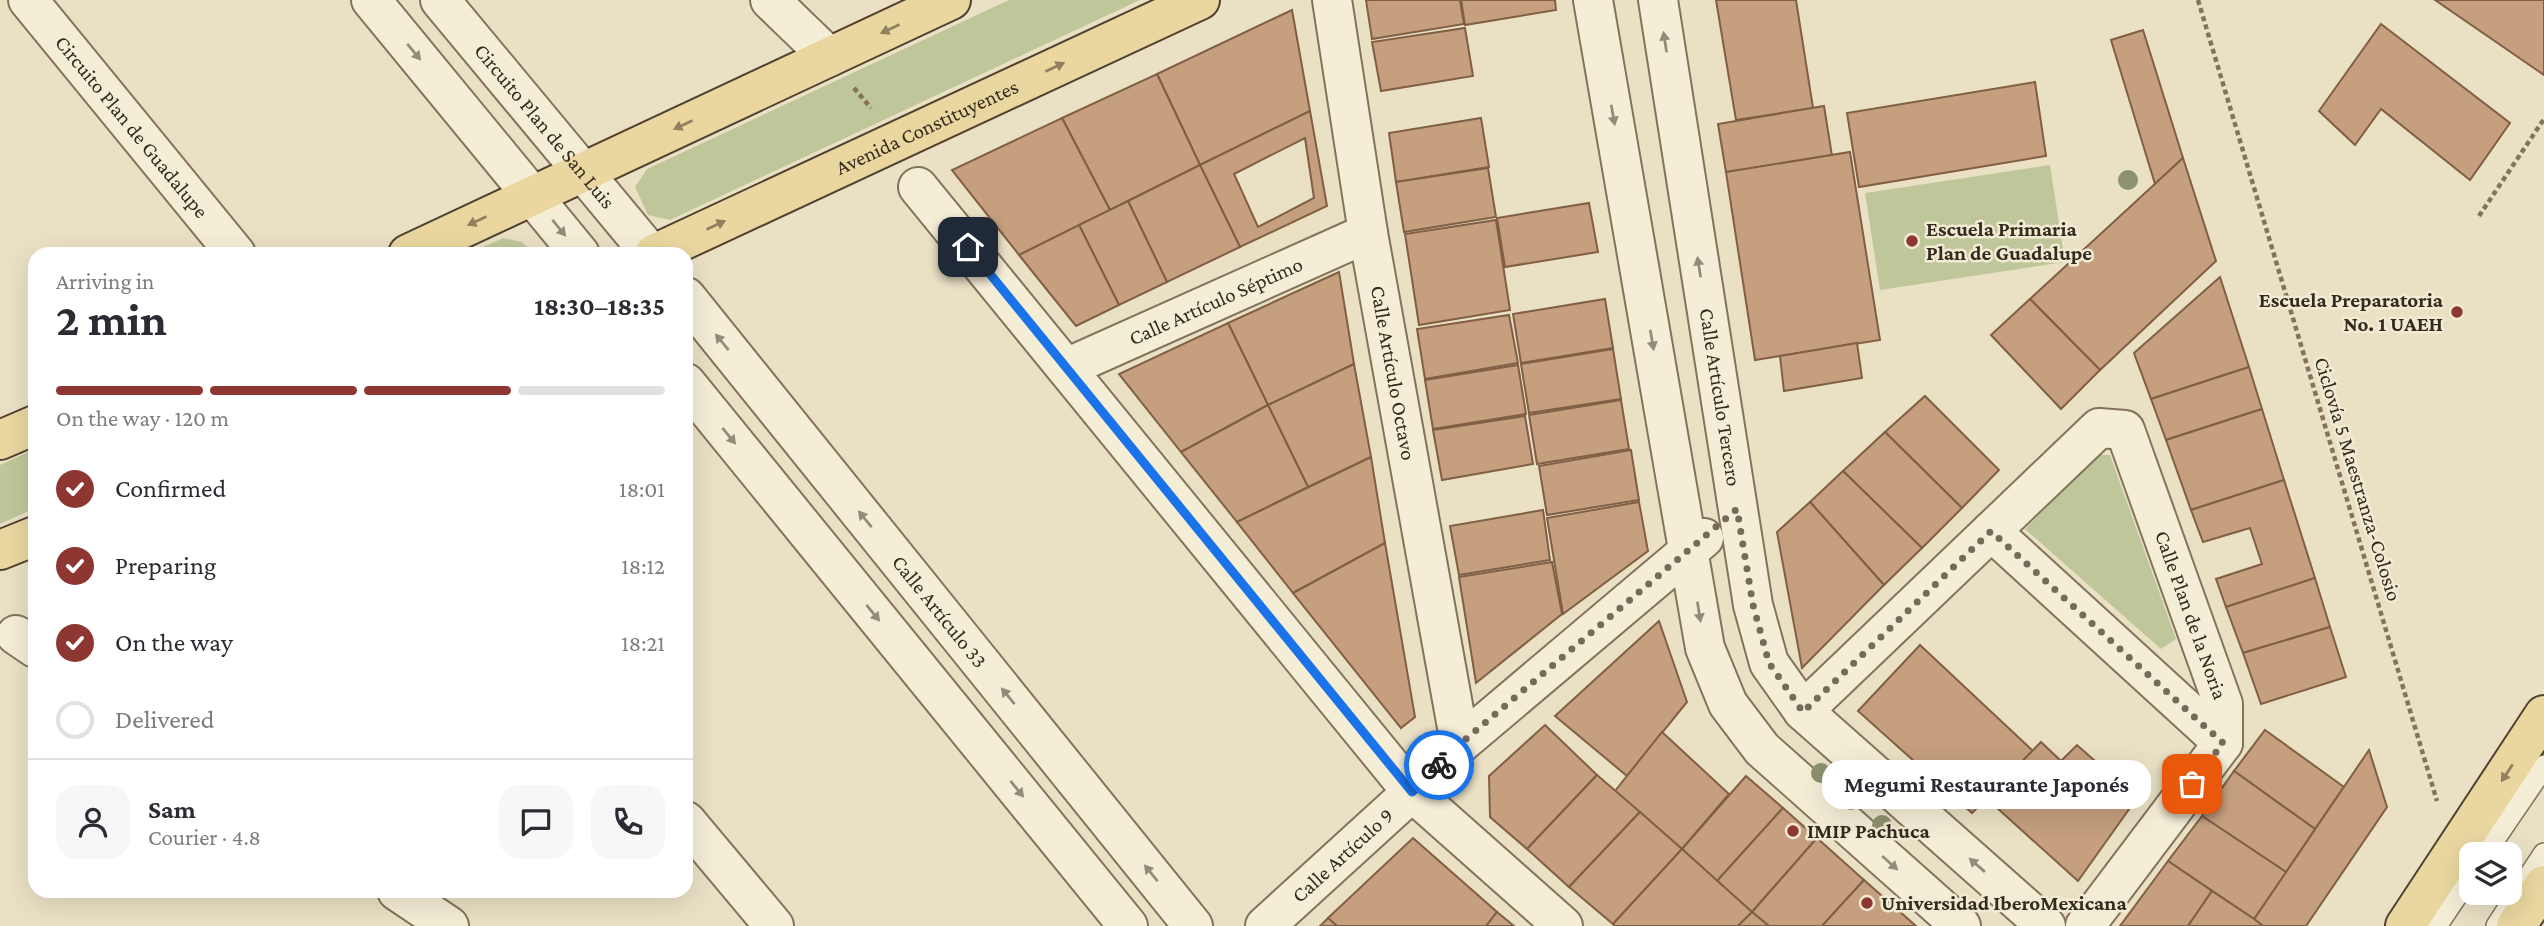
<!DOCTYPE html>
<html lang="en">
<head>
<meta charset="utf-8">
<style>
  body { margin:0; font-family:"Crimson Pro",serif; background:#f7f7f7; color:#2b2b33; height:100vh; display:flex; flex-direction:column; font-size:26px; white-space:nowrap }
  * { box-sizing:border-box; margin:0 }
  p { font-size:23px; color:#7c7c81 }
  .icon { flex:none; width:38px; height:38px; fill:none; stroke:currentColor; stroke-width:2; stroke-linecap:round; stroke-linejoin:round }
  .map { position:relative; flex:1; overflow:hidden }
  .drawer { position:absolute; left:28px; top:247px; width:665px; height:651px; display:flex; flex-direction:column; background:#fff; border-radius:21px; box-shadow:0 7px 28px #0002 }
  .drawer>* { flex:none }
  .controls { position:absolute; left:2459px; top:842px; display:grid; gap:14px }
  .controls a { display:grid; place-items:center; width:63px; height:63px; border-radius:14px; background:#fff; box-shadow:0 7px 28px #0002; font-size:35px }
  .pin { position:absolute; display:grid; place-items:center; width:60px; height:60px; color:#fff; margin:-30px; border-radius:14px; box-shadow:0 4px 10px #0006 }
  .courier { position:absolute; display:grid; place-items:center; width:70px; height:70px; margin:-35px; border:5px solid #1a73e8; border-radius:50%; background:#fff; color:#222; box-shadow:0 2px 9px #0007 }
  .bubble { position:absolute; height:49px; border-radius:21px; background:#fff; box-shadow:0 7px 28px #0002; font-size:23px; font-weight:700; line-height:49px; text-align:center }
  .head em { font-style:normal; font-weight:700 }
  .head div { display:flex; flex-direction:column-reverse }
  .head { display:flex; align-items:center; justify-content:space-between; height:119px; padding:0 28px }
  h1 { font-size:46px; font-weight:700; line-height:52px }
  .bar { display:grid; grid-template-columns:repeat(4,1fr); gap:10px 7px; align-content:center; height:84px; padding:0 28px }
  .bar i { height:9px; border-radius:5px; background:#e1e1e2 }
  .bar .active { background:#8d3632 }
  .bar p { grid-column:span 4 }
  .line { display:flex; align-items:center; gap:18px; padding:0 28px; border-top:2px solid #e1e1e2 }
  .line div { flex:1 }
  .round { display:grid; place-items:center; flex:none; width:74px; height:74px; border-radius:21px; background:#f7f7f7 }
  ol { padding:0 28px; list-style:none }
  li { display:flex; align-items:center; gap:21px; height:77px }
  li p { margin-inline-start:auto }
  li .icon { padding:7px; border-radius:50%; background:#8d3632; color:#fff; stroke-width:4 }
  li:last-child { color:#7c7c81 }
  li i { width:38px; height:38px; border:4px solid #e1e1e2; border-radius:50% }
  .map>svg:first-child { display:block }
</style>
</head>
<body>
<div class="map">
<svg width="2544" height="926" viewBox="0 0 2544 926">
  <rect width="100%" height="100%" fill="#eae1c5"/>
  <g fill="#bfc79a">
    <path d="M1009,0H1140L670,220L648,215L635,187L647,169Z"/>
    <path d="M2050,165L2065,262L1880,290L1865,193Z"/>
    <path d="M503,238L522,242L534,254H467Z"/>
    <path d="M35,449V508L0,524V465Z"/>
    <path d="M2097,455H2110L2176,639L2161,649L2025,529Z"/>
  </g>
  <g fill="#c59f7e" stroke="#805f44" stroke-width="2" fill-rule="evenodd">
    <path d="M1366,0H1460L1464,24L1372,39Z"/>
    <path d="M1461,0H1555L1556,10L1465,25Z"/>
    <path d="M1716,0H1796L1813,108L1736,120Z"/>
    <path d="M2435,0H2544V75Z"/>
    <path d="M1292,10L1310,111L1200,165L1157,74Z"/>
    <path d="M2381,24L2510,123L2470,180L2381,109L2355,145L2319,111Z"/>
    <path d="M1465,28L1473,76L1381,91L1372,42Z"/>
    <path d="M2143,30L2183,158L2155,184L2111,40Z"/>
    <path d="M1157,74L1200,165L1110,210L1062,118Z"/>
    <path d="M2035,82L2046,156L1859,187L1847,113Z"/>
    <path d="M1824,106L1832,156L1726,172L1718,124Z"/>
    <path d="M1310,111L1327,206L1240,247L1200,165ZM1305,138L1314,198L1258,227L1234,174Z"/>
    <path d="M1062,118L1110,210L1019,255L952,170Z"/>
    <path d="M1481,118L1489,167L1396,182L1389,133Z"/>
    <path d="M1850,152L1880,340L1755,360L1726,172Z"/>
    <path d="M2183,158L2216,261L2100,370L2030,299Z"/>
    <path d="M1200,165L1240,247L1167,282L1128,201Z"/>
    <path d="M1488,168L1496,217L1404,232L1396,182Z"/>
    <path d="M1128,201L1167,282L1119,305L1079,225Z"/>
    <path d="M1589,203L1598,252L1505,267L1497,218Z"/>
    <path d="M1496,220L1510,310L1419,325L1405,234Z"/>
    <path d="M1079,225L1119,305L1076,326L1019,255Z"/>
    <path d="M1339,272L1354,364L1268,405L1228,323Z"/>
    <path d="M2220,277L2249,367L2151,399L2134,353Z"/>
    <path d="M1605,299L1613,348L1521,363L1513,314Z"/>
    <path d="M2030,299L2100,370L2061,409L1991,335Z"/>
    <path d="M1509,315L1518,363L1425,379L1417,329Z"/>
    <path d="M1228,323L1268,405L1181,452L1119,374Z"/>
    <path d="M1857,343L1862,378L1784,391L1780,356Z"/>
    <path d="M1613,349L1621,399L1529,413L1521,364Z"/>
    <path d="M1354,364L1371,457L1308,487L1268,405Z"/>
    <path d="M1518,365L1526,414L1433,429L1425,380Z"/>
    <path d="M2249,367L2262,409L2166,440L2151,399Z"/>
    <path d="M1925,396L1999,470L1962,508L1885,432Z"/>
    <path d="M1621,400L1629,449L1537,464L1529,415Z"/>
    <path d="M1268,405L1308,487L1237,522L1181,452Z"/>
    <path d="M2262,409L2284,480L2191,510L2166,440Z"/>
    <path d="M1525,416L1533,464L1442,480L1433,430Z"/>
    <path d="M1885,432L1962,508L1922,548L1843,471Z"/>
    <path d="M1631,450L1639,500L1547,515L1539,466Z"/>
    <path d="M1371,457L1385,543L1293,593L1237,522Z"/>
    <path d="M1843,471L1922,548L1884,585L1810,502Z"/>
    <path d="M2284,480L2315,578L2226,607L2216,579L2262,564L2250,528L2203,542L2191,510Z"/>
    <path d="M1639,502L1648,551L1563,614L1547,518Z"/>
    <path d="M1810,502L1884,585L1802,668L1777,532Z"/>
    <path d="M1543,510L1550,560L1459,575L1450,526Z"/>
    <path d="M1385,543L1415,717L1401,728L1293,593Z"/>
    <path d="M1552,562L1562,614L1476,683L1459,577Z"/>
    <path d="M2315,578L2330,627L2243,653L2226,607Z"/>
    <path d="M1659,621L1687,702L1627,776L1555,716Z"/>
    <path d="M2330,627L2346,677L2261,704L2243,653Z"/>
    <path d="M1920,645L2033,751L1972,813L1858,711Z"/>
    <path d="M1545,725L1597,775L1527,849L1490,817L1489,776Z"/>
    <path d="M2265,730L2344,787L2315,829L2234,771Z"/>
    <path d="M1662,732L1729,794L1682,849L1615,791Z"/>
    <path d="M2041,742L2061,761L2077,745L2137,798L2078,881L1986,798Z"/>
    <path d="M2369,750L2387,807L2306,926H2263L2254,919Z"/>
    <path d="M2234,771L2315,829L2286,872L2202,816Z"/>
    <path d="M1597,775L1640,812L1569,887L1527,849Z"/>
    <path d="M1746,776L1783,808L1717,881L1682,849Z"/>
    <path d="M1783,808L1817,838L1752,912L1717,881Z"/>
    <path d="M1640,812L1682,849L1613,924L1569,887Z"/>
    <path d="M2202,816L2286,872L2254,919L2168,861Z"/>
    <path d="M1413,838L1497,912L1486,926H1337L1328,918Z"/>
    <path d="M1817,838L1864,880L1822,926H1769L1752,912Z"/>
    <path d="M1682,849L1752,912L1738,926H1615L1613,924Z"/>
    <path d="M2168,861L2212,891L2188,926H2120Z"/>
    <path d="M1864,880L1916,926H1822Z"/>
    <path d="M2212,891L2254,919L2263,926H2188Z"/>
    <path d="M1497,912L1514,926H1486Z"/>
    <path d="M1752,912L1769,926H1738Z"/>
    <path d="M1328,918L1337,926H1320Z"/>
  </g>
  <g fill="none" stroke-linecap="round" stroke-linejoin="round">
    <defs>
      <g id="lane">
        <path d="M2484,854L2544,766"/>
        <path d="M2436,926L2471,874"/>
        <path d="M2497,926L2544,854"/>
      </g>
      <g id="street">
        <path id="s1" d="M28,0L236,254"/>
        <path d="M371,0L580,254"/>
        <path id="s2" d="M440,0L651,254"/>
        <path d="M770,0L829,57"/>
        <path id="s3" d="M1332,0L1368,233L1460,744"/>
        <path d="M1593,0L1705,648L1728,704L1762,749L1961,926"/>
        <path id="s4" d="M1658,0L1753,605L1769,663L1803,711L2046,926"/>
        <path d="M918,187L1412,792L1563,926"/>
        <path id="s5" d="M686,297L1193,926"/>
        <path id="s6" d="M1066,368L1368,233"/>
        <path d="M686,383L1128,926"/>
        <path d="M1991,531L2223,743"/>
        <path d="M16,635L35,648"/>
        <path id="s7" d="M1803,711L2099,428L2125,430L2223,704V743L2085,926"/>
        <path d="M686,821L774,926"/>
        <path d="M397,891L449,926"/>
        <path id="s8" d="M1265,926L1412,792L1460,744L1704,538"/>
      </g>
      <g id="primary">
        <path d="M408,254L951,0"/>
        <path id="s9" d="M654,254L1200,0"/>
        <path d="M0,440L35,425"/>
        <path d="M0,550L35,536"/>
        <path d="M2405,926L2544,715"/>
        <path d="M2516,926L2544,885"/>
      </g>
    </defs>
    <use href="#lane" stroke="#83735c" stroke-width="24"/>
    <use href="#street" stroke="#83735c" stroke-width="42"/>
    <use href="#primary" stroke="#514130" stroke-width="42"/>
    <g stroke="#83735c" stroke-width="4.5" stroke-dasharray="5 3.5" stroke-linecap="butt">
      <path d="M2198,0L2437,801"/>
      <path d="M854,88L871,108"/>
      <path d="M2479,216L2544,119"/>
    </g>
    <use href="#lane" stroke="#f5eed7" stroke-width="21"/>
    <use href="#street" stroke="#f5eed7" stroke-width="38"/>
    <use href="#primary" stroke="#ead7a0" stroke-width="38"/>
  </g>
  <g fill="#8e916e">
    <circle cx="2128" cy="180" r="10"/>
    <circle cx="1821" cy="773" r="10"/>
    <circle cx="1851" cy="800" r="10"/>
    <circle cx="1882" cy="825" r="10"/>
  </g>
  <defs><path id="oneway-solid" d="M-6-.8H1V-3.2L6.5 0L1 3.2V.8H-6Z" transform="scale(1.75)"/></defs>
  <g fill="#8f8160">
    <use href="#oneway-solid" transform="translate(890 29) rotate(155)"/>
    <use href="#oneway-solid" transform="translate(1055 67) rotate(-25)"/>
    <use href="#oneway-solid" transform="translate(683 125) rotate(155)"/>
    <use href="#oneway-solid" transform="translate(477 221) rotate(155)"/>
    <use href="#oneway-solid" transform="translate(716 225) rotate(-25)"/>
    <use href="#oneway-solid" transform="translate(2507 773) rotate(123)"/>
  </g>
  <g fill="#948c7b">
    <use href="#oneway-solid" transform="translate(1665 42) rotate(-99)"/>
    <use href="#oneway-solid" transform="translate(414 52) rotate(50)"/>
    <use href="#oneway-solid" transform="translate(1613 115) rotate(80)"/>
    <use href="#oneway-solid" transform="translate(559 228) rotate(51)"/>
    <use href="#oneway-solid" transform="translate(1699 267) rotate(-99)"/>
    <use href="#oneway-solid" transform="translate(1652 340) rotate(80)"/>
    <use href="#oneway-solid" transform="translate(722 342) rotate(-129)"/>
    <use href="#oneway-solid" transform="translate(729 436) rotate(51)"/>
    <use href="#oneway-solid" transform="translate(865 519) rotate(-129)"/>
    <use href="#oneway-solid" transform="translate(1699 612) rotate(81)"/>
    <use href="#oneway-solid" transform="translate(873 613) rotate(51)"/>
    <use href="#oneway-solid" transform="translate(1008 696) rotate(-129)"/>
    <use href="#oneway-solid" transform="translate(1017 789) rotate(51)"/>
    <use href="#oneway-solid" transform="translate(1890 863) rotate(42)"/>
    <use href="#oneway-solid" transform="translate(1977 865) rotate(-139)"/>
    <use href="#oneway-solid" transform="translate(1151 873) rotate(-129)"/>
  </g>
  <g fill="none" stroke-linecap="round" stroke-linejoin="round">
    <path stroke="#746b59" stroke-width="7" stroke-dasharray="0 12.6" d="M1439,765L1460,744L1737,509L1753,605L1769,663L1803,712L1991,531L2223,743L2192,784"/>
    <path stroke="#1a73e8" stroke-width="9" d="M968,247L1412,792L1439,765"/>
  </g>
  <g fill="#8d3632" stroke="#f2ebd3" stroke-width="2.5">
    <circle cx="1912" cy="241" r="7"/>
    <circle cx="2457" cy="312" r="7"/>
    <circle cx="1793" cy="831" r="7"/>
    <circle cx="1867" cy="903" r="7"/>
  </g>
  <g text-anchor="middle" stroke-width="5" stroke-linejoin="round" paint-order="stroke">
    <g font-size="21" fill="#342b1f" stroke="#f2ebd3">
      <text dy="7" stroke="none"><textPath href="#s1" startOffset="164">Circuito Plan de Guadalupe</textPath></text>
      <text dy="7" stroke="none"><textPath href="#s2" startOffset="164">Circuito Plan de San Luis</textPath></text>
      <text dy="7" stroke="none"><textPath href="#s9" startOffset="301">Avenida Constituyentes</textPath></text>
      <text dy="7" stroke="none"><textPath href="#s6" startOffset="164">Calle Artículo Séptimo</textPath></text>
      <text dy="7" stroke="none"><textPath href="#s3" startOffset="378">Calle Artículo Octavo</textPath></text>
      <text dy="7" stroke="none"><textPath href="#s4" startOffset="402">Calle Artículo Tercero</textPath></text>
      <text transform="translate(2358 479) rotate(73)" y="7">Ciclovía 5 Maestranza-Colosio</text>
      <text dy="7" stroke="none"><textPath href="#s5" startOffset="404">Calle Artículo 33</textPath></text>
      <text dy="7" stroke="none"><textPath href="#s7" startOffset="632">Calle Plan de la Noria</textPath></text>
      <text dy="7" stroke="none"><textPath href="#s8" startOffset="105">Calle Artículo 9</textPath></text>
    </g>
    <g font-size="21" font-weight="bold" fill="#342b1f" stroke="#f2ebd3" text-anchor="start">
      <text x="1926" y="236">Escuela Primaria<tspan x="1926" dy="24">Plan de Guadalupe</tspan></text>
      <text x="2443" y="307" text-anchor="end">Escuela Preparatoria<tspan x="2443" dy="24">No. 1 UAEH</tspan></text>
      <text x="1807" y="838">IMIP Pachuca</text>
      <text x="1881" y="910">Universidad IberoMexicana</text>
    </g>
  </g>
</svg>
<div class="controls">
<a><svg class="icon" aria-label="layers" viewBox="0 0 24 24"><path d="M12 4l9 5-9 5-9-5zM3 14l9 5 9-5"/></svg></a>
</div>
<div class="pin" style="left:2192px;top:784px;background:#ea580c"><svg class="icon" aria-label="bag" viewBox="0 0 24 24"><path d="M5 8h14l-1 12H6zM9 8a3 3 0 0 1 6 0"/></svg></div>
<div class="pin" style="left:968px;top:247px;background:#1f2937"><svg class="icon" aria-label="home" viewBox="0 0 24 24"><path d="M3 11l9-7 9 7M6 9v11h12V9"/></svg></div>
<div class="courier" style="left:1439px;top:765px"><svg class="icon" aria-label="bike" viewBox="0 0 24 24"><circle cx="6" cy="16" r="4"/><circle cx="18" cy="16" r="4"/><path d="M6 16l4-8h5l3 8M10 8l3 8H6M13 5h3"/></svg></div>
<div class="bubble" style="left:1822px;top:760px;width:329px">Megumi Restaurante Japonés</div>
<section class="drawer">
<div class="head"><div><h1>2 min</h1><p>Arriving in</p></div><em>18:30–18:35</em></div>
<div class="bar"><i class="active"></i><i class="active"></i><i class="active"></i><i></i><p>On the way · 120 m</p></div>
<ol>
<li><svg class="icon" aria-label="check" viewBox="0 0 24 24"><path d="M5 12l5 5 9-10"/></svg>Confirmed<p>18:01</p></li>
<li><svg class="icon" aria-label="check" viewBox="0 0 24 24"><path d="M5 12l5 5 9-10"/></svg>Preparing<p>18:12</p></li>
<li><svg class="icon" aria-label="check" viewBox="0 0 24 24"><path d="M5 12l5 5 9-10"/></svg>On the way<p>18:21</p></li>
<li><i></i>Delivered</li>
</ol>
<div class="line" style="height:126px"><a class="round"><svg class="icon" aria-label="person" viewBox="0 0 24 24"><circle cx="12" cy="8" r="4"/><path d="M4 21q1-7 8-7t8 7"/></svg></a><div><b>Sam</b><p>Courier · 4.8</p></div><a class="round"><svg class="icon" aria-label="chat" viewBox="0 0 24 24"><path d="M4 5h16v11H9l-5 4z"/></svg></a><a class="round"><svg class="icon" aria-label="phone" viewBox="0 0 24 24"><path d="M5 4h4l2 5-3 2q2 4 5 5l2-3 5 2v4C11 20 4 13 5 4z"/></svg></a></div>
</section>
</div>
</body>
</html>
